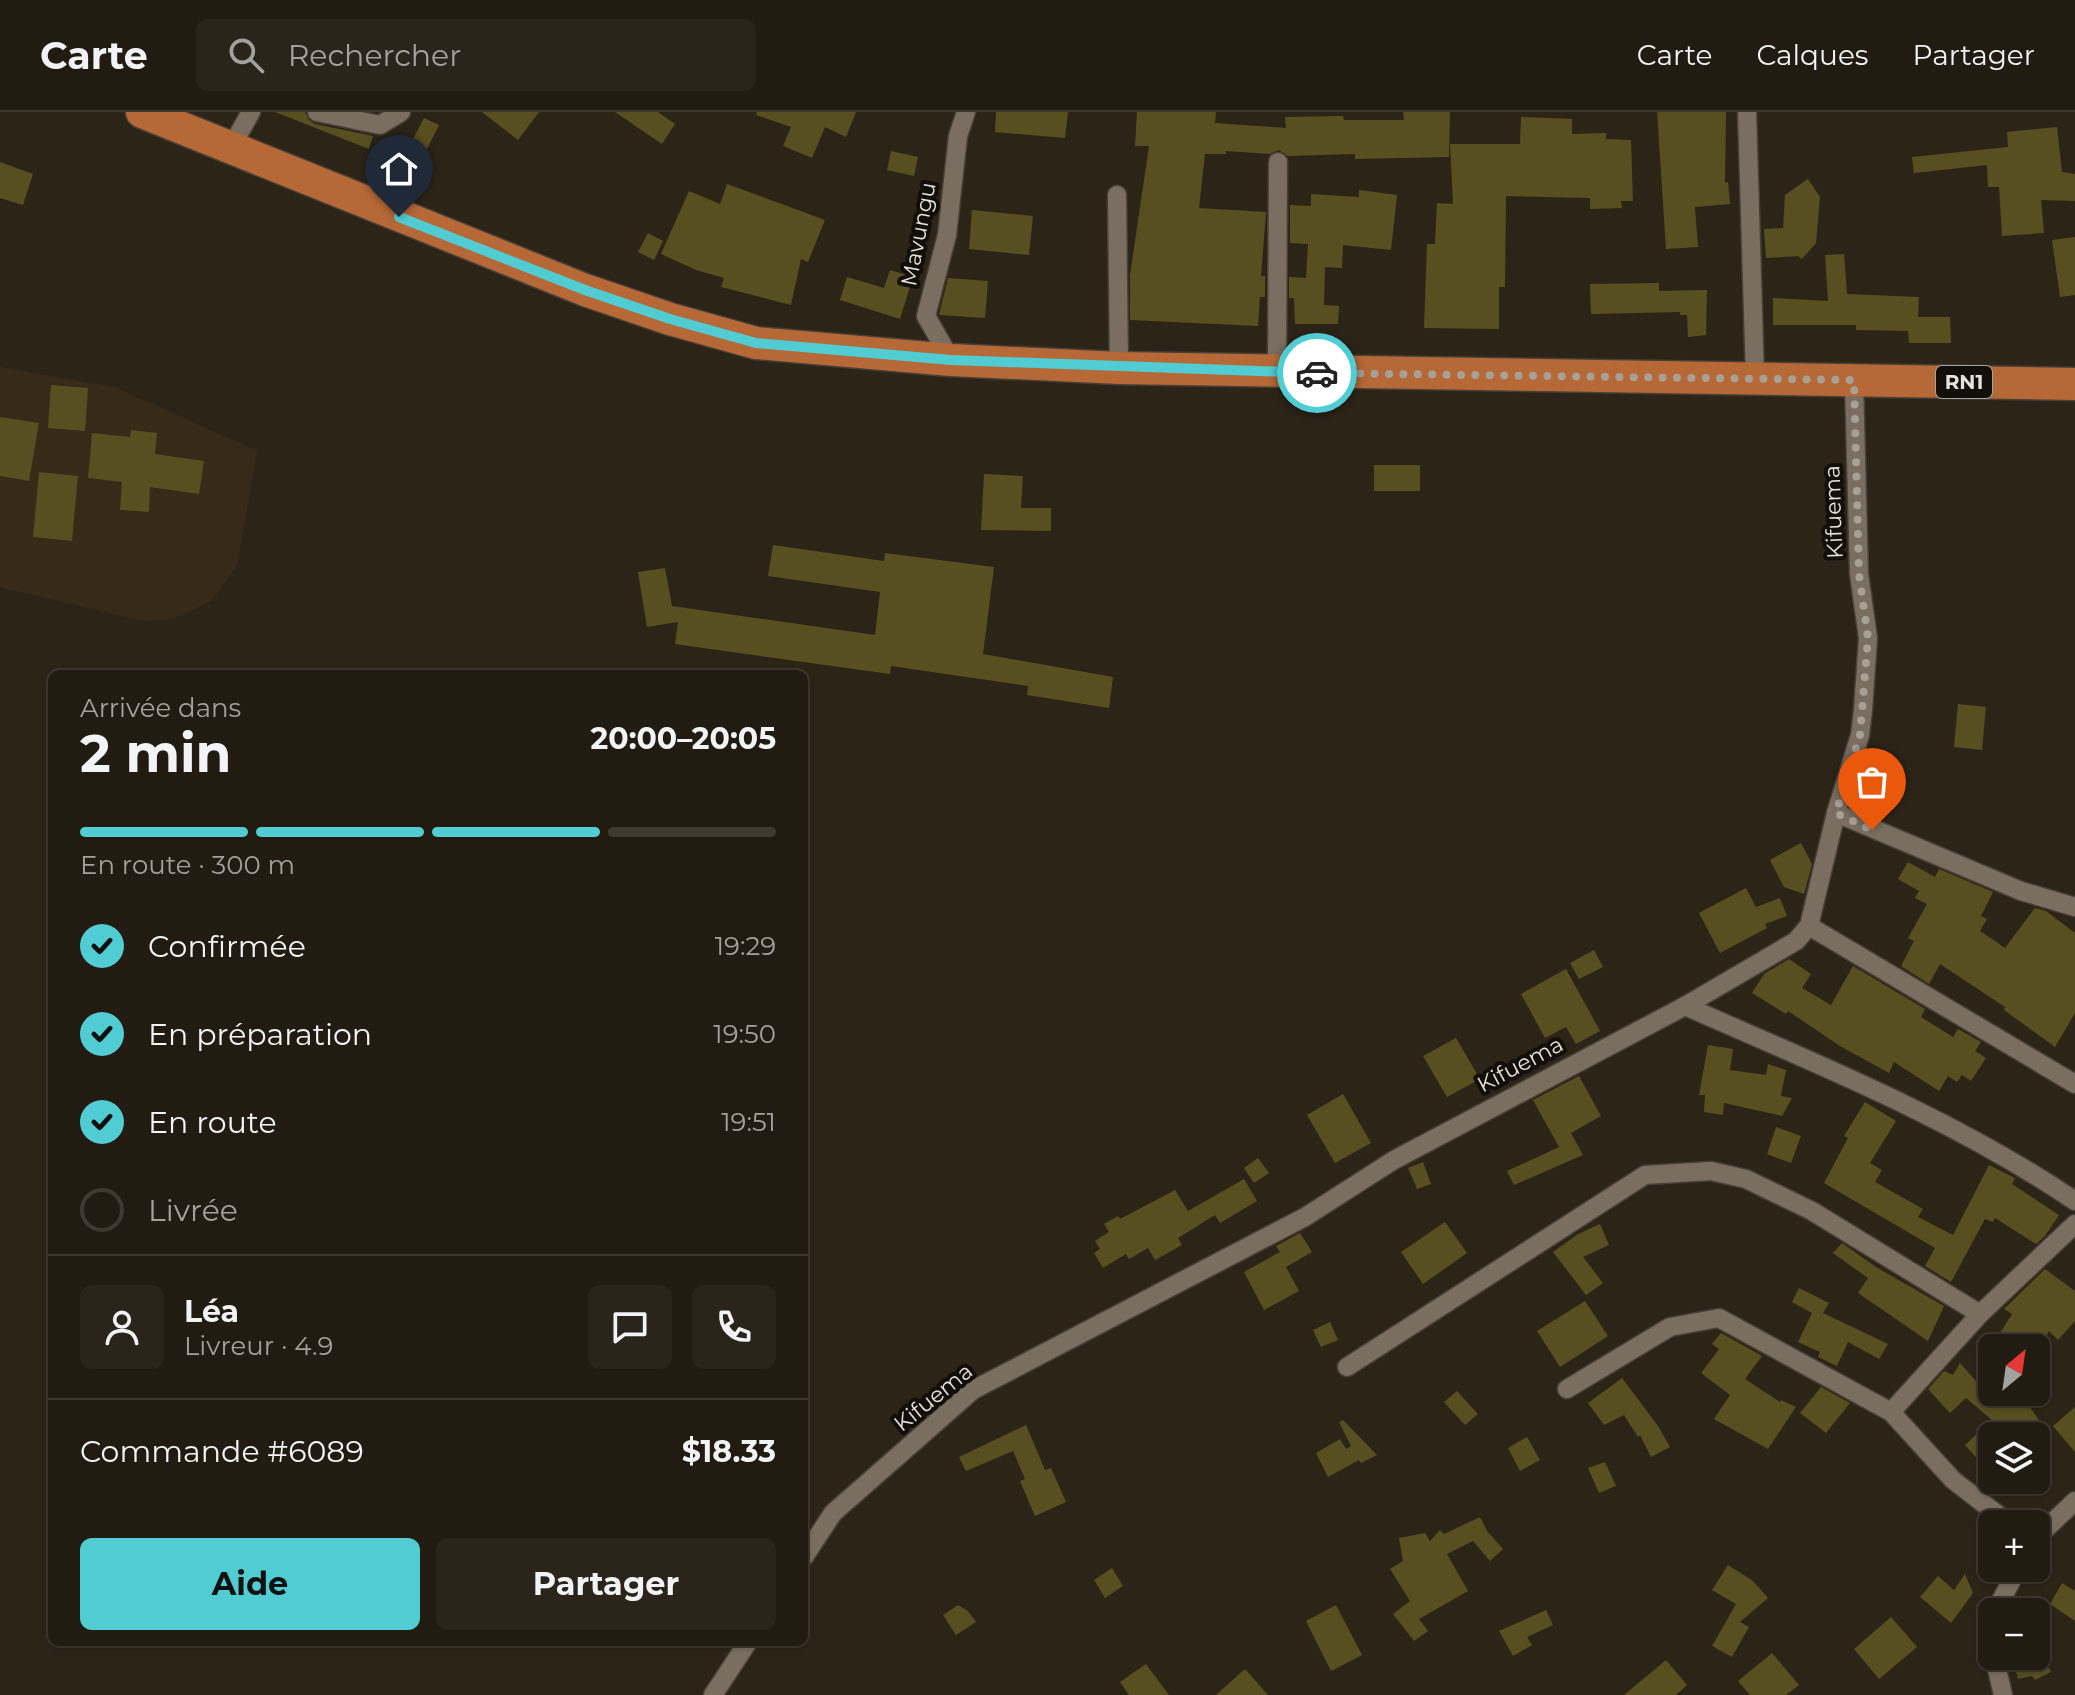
<!DOCTYPE html>
<html lang="fr">
<head>
<meta charset="utf-8">
<style>
  body { margin:0; font-family:Montserrat,sans-serif; background:#2a241b; color:#f1f3f6; height:100vh; display:flex; flex-direction:column; font-size:30px; white-space:nowrap }
  * { box-sizing:border-box; margin:0 }
  p { font-size:26px; color:#a2a19f }
  .icon { flex:none; width:44px; height:44px; fill:none; stroke:currentColor; stroke-width:2; stroke-linecap:round; stroke-linejoin:round }
  .map { position:relative; flex:1; overflow:hidden }
  .side { position:absolute; left:48px; top:558px; width:760px; height:976px; display:flex; flex-direction:column; background:#221b12; border-radius:12px; box-shadow:0 2px 6px #0004,0 0 0 2px #3f3932 }
  .side>* { flex:none }
  .needle { width:52px; rotate:29deg }
  .tools { position:absolute; left:1978px; top:1222px; display:grid; gap:16px }
  .tools a { display:grid; place-items:center; width:72px; height:72px; border-radius:12px; background:#221b12; box-shadow:0 2px 6px #0004,0 0 0 2px #3f3932; font-size:40px }
  .pin { position:absolute; display:grid; place-items:center; width:68px; height:68px; color:#fff; margin:-82px -34px; border-radius:50% 50% 50% 0; rotate:-45deg; box-shadow:0 0 8px #0007 }
  .pin .icon { rotate:45deg }
  .courier { position:absolute; display:grid; place-items:center; width:80px; height:80px; margin:-40px; border:6px solid #51ccd2; border-radius:50%; background:#fff; color:#222; box-shadow:0 2px 10px #0007 }
  .headline em { font-style:normal; font-weight:700 }
  .headline div { display:flex; flex-direction:column-reverse }
  .headline { display:flex; align-items:center; justify-content:space-between; height:136px; padding:0 32px }
  h1 { font-size:52px; font-weight:700; line-height:60px }
  .bar { display:grid; grid-template-columns:repeat(4,1fr); gap:12px 8px; align-content:center; height:96px; padding:0 32px }
  .bar i { height:10px; border-radius:6px; background:#3f3932 }
  .bar .on { background:#51ccd2 }
  .bar p { grid-column:span 4 }
  .line { display:flex; align-items:center; gap:20px; padding:0 32px; border-top:2px solid #3f3932 }
  .line div { flex:1 }
  .round { display:grid; place-items:center; flex:none; width:84px; height:84px; border-radius:12px; background:#2a241b }
  ol { padding:0 32px; list-style:none }
  li { display:flex; align-items:center; gap:24px; height:88px }
  li p { margin-inline-start:auto }
  li .icon { padding:8px; border-radius:50%; background:#51ccd2; color:#111; stroke-width:4 }
  li:last-child { color:#a2a19f }
  li i { width:44px; height:44px; border:4px solid #3f3932; border-radius:50% }
  .button { display:flex; gap:16px; margin-top:auto; padding:16px 32px }
  .button a { flex:1; height:92px; border-radius:12px; background:#51ccd2; color:#111; font-size:32px; font-weight:700; line-height:92px; text-align:center }
  .button a+a { background:#2a241b; color:#f1f3f6 }
  header { display:flex; align-items:center; gap:48px; box-sizing:border-box; height:112px; padding:0 40px; background:#221b12; border-bottom:2px solid #3f3932 }
  header strong { font-size:38px }
  nav { display:flex; gap:44px; margin-inline-start:auto; font-size:28px }
  .search { width:560px; height:72px; background:#2a241b; display:flex; align-items:center; gap:20px; box-sizing:border-box; padding:0 28px; border-radius:12px; color:#a2a19f; font-size:30px }
  .map>svg:first-child { display:block }
</style>
</head>
<body>
<header>
<strong>Carte</strong>
<div class="search"><svg class="icon" aria-label="search" viewBox="0 0 24 24"><circle cx="10" cy="10" r="6"/><path d="M15 15l6 6"/></svg>Rechercher</div>
<nav><a>Carte</a><a>Calques</a><a>Partager</a></nav>
</header>
<div class="map">
<svg width="2075" height="1583" viewBox="0 0 2075 1583">
  <rect width="100%" height="100%" fill="#2d2418"/>
  <path fill="#372a18" d="M0,255L115,275L257,339L237,454L212,488L194,498L165,509L138,508L0,475Z"/>
  <g fill="#584f21">
    <path d="M275,0H305L309,8L315,12L373,24L369,37Z"/>
    <path d="M482,0H539L518,28Z"/>
    <path d="M615,0H658L675,12L662,32Z"/>
    <path d="M757,0H856L846,25L825,15L812,46L783,34L791,15L756,3Z"/>
    <path d="M996,0H1068L1065,26L995,20Z"/>
    <path d="M1137,0H1216L1215,11L1286,16L1285,5L1343,4L1344,8H1404L1403,0H1450L1449,45L1355,47V42L1288,44L1279,38L1270,42L1226,39V42H1205L1199,96L1266,100L1261,164H1265V185H1260L1258,214L1130,208V163L1149,34H1135Z"/>
    <path d="M1657,0H1726L1725,71L1728,70L1730,92L1695,95L1698,135L1666,137Z"/>
    <path d="M1521,5L1572,7V22L1606,21V27L1631,28L1633,89H1621L1622,96L1590,97V86L1506,84L1505,175H1499V217L1424,216L1427,132H1435L1437,91L1453,92L1450,32H1520Z"/>
    <path d="M424,6L439,13L427,37L412,29Z"/>
    <path d="M2057,15L2062,60L2075,62V89L2041,88L2044,121L2002,124L1999,75H1988L1987,53L1914,61L1912,45L2008,35L2007,20Z"/>
    <path d="M891,39L918,45L914,64L887,58Z"/>
    <path d="M0,50L33,62L23,93L0,86Z"/>
    <path d="M1808,67L1820,85L1816,131L1802,147L1798,144L1766,146L1764,117L1783,116L1785,83Z"/>
    <path d="M727,72L825,108L808,150L801,147L791,193L721,175L724,166L696,158L661,142L689,79L720,92Z"/>
    <path d="M1359,78L1397,83L1391,138L1343,133L1342,156L1325,155L1324,193L1339,194L1338,212H1295L1294,186H1289V165L1306,166L1308,132L1290,131V93L1311,94V82L1359,85Z"/>
    <path d="M972,98L1033,104L1029,143L969,137Z"/>
    <path d="M648,121L663,129L654,148L638,140Z"/>
    <path d="M2075,125V183L2060,185L2052,128Z"/>
    <path d="M1844,142L1847,182L1919,185L1918,205H1950L1951,231H1909L1908,219L1856,218V213H1773V186L1828,189L1825,143Z"/>
    <path d="M890,158L913,165L900,207L840,188L847,165L884,176Z"/>
    <path d="M948,166L988,169L985,206L939,203Z"/>
    <path d="M1659,171V179L1707,178L1706,223L1688,225L1687,203H1680V200L1591,202L1590,172Z"/>
    <path d="M51,273L88,276L85,319L48,316Z"/>
    <path d="M0,305L39,311L29,369L0,364Z"/>
    <path d="M131,318L157,321L155,342L204,349L199,382L150,375L149,400L120,398L122,370L88,366L92,321L130,325Z"/>
    <rect x="1374" y="353" width="46" height="26"/>
    <path d="M39,360L78,364L72,429L33,425Z"/>
    <path d="M984,362L1023,364L1021,396H1051V419L981,418Z"/>
    <path d="M773,433L884,449L885,441L994,455L983,542L1113,565L1109,596L1027,583L1028,574L891,554L890,562L675,532L678,510L647,515L638,460L665,456L672,494L875,523L880,480L768,464Z"/>
    <path d="M1958,592L1986,595L1982,638L1954,635Z"/>
    <path d="M1801,731L1812,752L1804,782L1784,775L1770,748Z"/>
    <path d="M1908,750L1935,765L1939,757L1993,780L1981,804L1987,807L1980,819L2005,836L2035,796L2046,799L2075,821V901L2055,935L2004,898L2005,895L1940,852L1929,872L1901,854L1914,829L1908,826L1927,792L1915,786L1919,779L1898,767Z"/>
    <path d="M1746,776L1756,795L1780,786L1787,804L1765,812L1767,816L1720,841L1699,801Z"/>
    <path d="M1594,838L1603,855L1579,867L1570,851Z"/>
    <path d="M1789,847L1811,862L1802,876L1831,893L1853,854L1925,897L1921,905L1953,925L1958,917L1981,930L1975,939L1986,946L1971,969L1962,963L1957,970L1948,964L1939,979L1894,950L1889,961L1840,934L1788,899L1786,902L1752,881L1764,862Z"/>
    <path d="M1566,857L1600,919L1576,932L1566,915L1545,926L1521,882Z"/>
    <path d="M1456,926L1480,967L1447,985L1423,944Z"/>
    <path d="M1708,933L1733,937L1730,958L1766,963L1768,952L1786,958L1781,984L1792,986L1782,1004L1724,991L1723,1003L1704,1000L1705,983H1699Z"/>
    <path d="M1579,964L1601,1004L1571,1021L1583,1043L1514,1073L1507,1059L1559,1035L1533,988Z"/>
    <path d="M1343,982L1371,1031L1335,1051L1307,1003Z"/>
    <path d="M1865,990L1896,1009L1870,1051L1882,1058L1875,1070L1923,1097L1918,1105L1953,1123L1989,1053L2015,1066L2012,1072L2059,1103L2045,1124L2036,1132L1995,1106L1993,1110L1985,1107L1951,1170L1925,1154L1935,1136L1824,1071L1848,1026L1844,1024Z"/>
    <path d="M1776,1015L1801,1024L1791,1051L1767,1042Z"/>
    <path d="M1258,1046L1269,1061L1254,1071L1244,1056Z"/>
    <path d="M1423,1050L1431,1072L1417,1077L1408,1056Z"/>
    <path d="M1244,1067L1257,1089L1220,1111L1215,1103L1178,1126L1182,1133L1155,1148L1148,1136L1129,1147L1126,1142L1103,1156L1094,1141L1100,1137L1095,1129L1109,1120L1104,1112L1118,1104L1120,1107L1175,1078L1188,1099Z"/>
    <path d="M1445,1110L1467,1141L1423,1172L1401,1140Z"/>
    <path d="M1600,1112L1609,1133L1583,1145L1603,1171L1586,1183L1553,1140L1578,1122Z"/>
    <path d="M1300,1121L1312,1140L1286,1155L1299,1179L1264,1198L1244,1160L1280,1140L1276,1134Z"/>
    <path d="M1842,1131L1876,1155L1944,1194L1928,1229L1858,1181L1868,1166L1833,1141Z"/>
    <path d="M2045,1157L2075,1179V1209L2058,1228L2049,1219L2040,1235L2018,1221L2009,1236H2006L1995,1229L2012,1202L2004,1197Z"/>
    <path d="M1799,1176L1829,1191L1823,1201L1888,1232L1879,1247L1848,1230L1837,1254L1818,1245L1820,1240L1798,1230L1812,1201L1792,1190Z"/>
    <path d="M1585,1189L1608,1224L1560,1255L1537,1219Z"/>
    <path d="M1330,1210L1338,1228L1321,1235L1313,1218Z"/>
    <path d="M1721,1221L1762,1244L1745,1267L1780,1290L1781,1288L1796,1295L1768,1337L1714,1307L1730,1283L1701,1261L1719,1237L1712,1232Z"/>
    <path d="M1960,1251L1999,1295L2020,1281L2050,1324H1992V1363L1965,1333L1992,1308L1966,1286L1950,1301L1928,1277L1944,1259L1953,1263Z"/>
    <path d="M1622,1266L1658,1314L1670,1335L1651,1345L1640,1323L1638,1325L1624,1303L1604,1313L1588,1291Z"/>
    <path d="M1821,1275L1850,1291L1826,1321L1800,1301Z"/>
    <path d="M1457,1279L1478,1302L1465,1313L1444,1290Z"/>
    <path d="M2075,1295V1340L2053,1314Z"/>
    <path d="M1343,1308L1377,1343L1361,1351L1359,1348L1328,1365L1316,1341L1340,1327L1346,1337L1351,1334L1339,1310Z"/>
    <path d="M1026,1313L1045,1358L1051,1356L1066,1390L1035,1404L1020,1369L1025,1367L1013,1339L966,1359L959,1345Z"/>
    <path d="M1527,1325L1540,1348L1520,1359L1508,1336Z"/>
    <path d="M1605,1350L1616,1374L1599,1381L1588,1356Z"/>
    <path d="M1480,1405L1487,1419L1503,1437L1490,1449L1473,1429L1447,1442L1468,1479L1419,1507L1428,1519L1414,1529L1393,1502L1410,1489L1390,1457L1403,1449L1399,1426L1425,1421L1430,1429L1440,1418L1444,1422Z"/>
    <path d="M1728,1453L1753,1469L1768,1486L1740,1510L1749,1515L1732,1545L1712,1534L1736,1492L1712,1478Z"/>
    <path d="M1112,1456L1123,1474L1105,1486L1094,1468Z"/>
    <path d="M1965,1462L1973,1481L1951,1511L1920,1485L1938,1464L1954,1478Z"/>
    <path d="M2062,1471L2075,1479V1509L2050,1492Z"/>
    <path d="M958,1493L968,1499L976,1510L956,1523L943,1503Z"/>
    <path d="M1336,1493L1362,1543L1331,1559L1306,1509Z"/>
    <path d="M1546,1498L1553,1513L1527,1525L1532,1533L1513,1544L1499,1519Z"/>
    <path d="M1891,1505L1917,1535L1879,1567L1854,1537Z"/>
    <path d="M1772,1541L1799,1573L1786,1583H1750L1738,1569Z"/>
    <path d="M2012,1544H2043L2051,1560L2035,1568L2032,1564L2018,1567Z"/>
    <path d="M1666,1548L1687,1573L1676,1583H1624Z"/>
    <path d="M1146,1552L1169,1583H1129L1120,1570Z"/>
    <path d="M1245,1557L1268,1583H1216Z"/>
  </g>
  <g fill="none" stroke-linecap="round" stroke-linejoin="round">
    <defs>
      <g id="minor">
        <path d="M317,0L380,13L401,0"/>
        <path d="M1747,0L1755,266"/>
        <path d="M230,37L251,0"/>
        <path d="M1117,83L1119,256"/>
        <path d="M951,248L926,204L947,123L958,24L966,0"/>
        <path d="M1277,260L1278,50"/>
        <path d="M1836,701L2021,779L2075,795"/>
        <path d="M1809,814L2075,972"/>
        <path d="M1685,894C1817,952 1954,1007 2075,1089"/>
        <path d="M1347,1255L1645,1063L1711,1059L1746,1067L1812,1099L1980,1202"/>
        <path d="M1567,1277L1670,1215L1719,1206L1891,1300L1953,1368L2010,1412"/>
        <path d="M1891,1300L1980,1202L2075,1112"/>
        <path d="M2036,1426L2075,1389"/>
        <path d="M804,1445L833,1401L973,1278L1305,1105L1394,1048L1685,894L1796,829L1809,814L1836,701L1860,623L1863,598L1868,526L1859,462L1854,268"/>
        <path d="M1995,1500L2018,1456"/>
        <path d="M1992,1506L1987,1515L1992,1536"/>
        <path d="M1994,1544L2003,1583"/>
        <path d="M713,1583L748,1530"/>
      </g>
      <path id="trunk" d="M142,0L585,178L670,207L756,231L951,248L1119,256L2075,272"/>
    </defs>
    <use href="#minor" stroke="#484037" stroke-width="21"/>
    <use href="#trunk" stroke="#484037" stroke-width="35"/>
    <use href="#minor" stroke="#7a6e60" stroke-width="18"/>
    <use href="#trunk" stroke="#b66837" stroke-width="32"/>
  </g>
  <g fill="none" stroke-linecap="round" stroke-linejoin="round">
    <path stroke="#a7a097" stroke-width="8" stroke-dasharray="0 14.4" d="M1317,261L1854,268L1859,462L1868,526L1860,623L1836,701L1872,718"/>
    <path stroke="#51ccd2" stroke-width="10" d="M399,105L585,178L670,207L756,231L951,248L1317,261"/>
  </g>
  <g text-anchor="middle" stroke-width="8" stroke-linejoin="round" paint-order="stroke">
    <rect fill="#120e09" stroke="#a8a29c" stroke-width="2" x="1936" y="254" width="56" height="32" rx="6"/>
    <g font-size="20" font-weight="bold" fill="#e9e2db">
      <text x="1964" y="277">RN1</text>
    </g>
    <g font-size="22" fill="#e9e2db" stroke="#120e09">
      <text transform="translate(918 122) rotate(-79)" y="8">Mavungu</text>
      <text transform="translate(1833 400) rotate(-92)" y="8">Kifuema</text>
      <text transform="translate(1520 952) rotate(-28)" y="8">Kifuema</text>
      <text transform="translate(933 1285) rotate(-39)" y="8">Kifuema</text>
    </g>
  </g>
</svg>
<div class="tools">
<a><svg class="needle" viewBox="-14 -14 28 28"><path d="M0-13l5 13h-10z" fill="#e53935"/><path d="M0 13l5-13h-10z" fill="#a2a19f"/></svg></a>
<a><svg class="icon" aria-label="layers" viewBox="0 0 24 24"><path d="M12 4l9 5-9 5-9-5zM3 14l9 5 9-5"/></svg></a>
<a>+</a>
<a>−</a>
</div>
<div class="pin" style="left:1872px;top:718px;background:#ea580c"><svg class="icon" aria-label="bag" viewBox="0 0 24 24"><path d="M5 8h14l-1 12H6zM9 8a3 3 0 0 1 6 0"/></svg></div>
<div class="pin" style="left:399px;top:105px;background:#1f2937"><svg class="icon" aria-label="home" viewBox="0 0 24 24"><path d="M3 11l9-7 9 7M6 9v11h12V9"/></svg></div>
<div class="courier" style="left:1317px;top:261px"><svg class="icon" aria-label="car" viewBox="0 0 24 24"><path d="M5 17H2v-5l4-1 3-4h7l3 4 3 1v5h-3M9 17h6M6 11h13"/><circle cx="7" cy="17" r="2"/><circle cx="17" cy="17" r="2"/></svg></div>
<section class="side">
<div class="headline"><div><h1>2 min</h1><p>Arrivée dans</p></div><em>20:00–20:05</em></div>
<div class="bar"><i class="on"></i><i class="on"></i><i class="on"></i><i></i><p>En route · 300 m</p></div>
<ol>
<li><svg class="icon" aria-label="check" viewBox="0 0 24 24"><path d="M5 12l5 5 9-10"/></svg>Confirmée<p>19:29</p></li>
<li><svg class="icon" aria-label="check" viewBox="0 0 24 24"><path d="M5 12l5 5 9-10"/></svg>En préparation<p>19:50</p></li>
<li><svg class="icon" aria-label="check" viewBox="0 0 24 24"><path d="M5 12l5 5 9-10"/></svg>En route<p>19:51</p></li>
<li><i></i>Livrée</li>
</ol>
<div class="line" style="height:144px"><a class="round"><svg class="icon" aria-label="person" viewBox="0 0 24 24"><circle cx="12" cy="8" r="4"/><path d="M4 21q1-7 8-7t8 7"/></svg></a><div><b>Léa</b><p>Livreur · 4.9</p></div><a class="round"><svg class="icon" aria-label="chat" viewBox="0 0 24 24"><path d="M4 5h16v11H9l-5 4z"/></svg></a><a class="round"><svg class="icon" aria-label="phone" viewBox="0 0 24 24"><path d="M5 4h4l2 5-3 2q2 4 5 5l2-3 5 2v4C11 20 4 13 5 4z"/></svg></a></div>
<div class="line" style="height:104px"><div>Commande #6089</div><b>$18.33</b></div>
<div class="button"><a>Aide</a><a>Partager</a></div>
</section>
</div>
</body>
</html>
